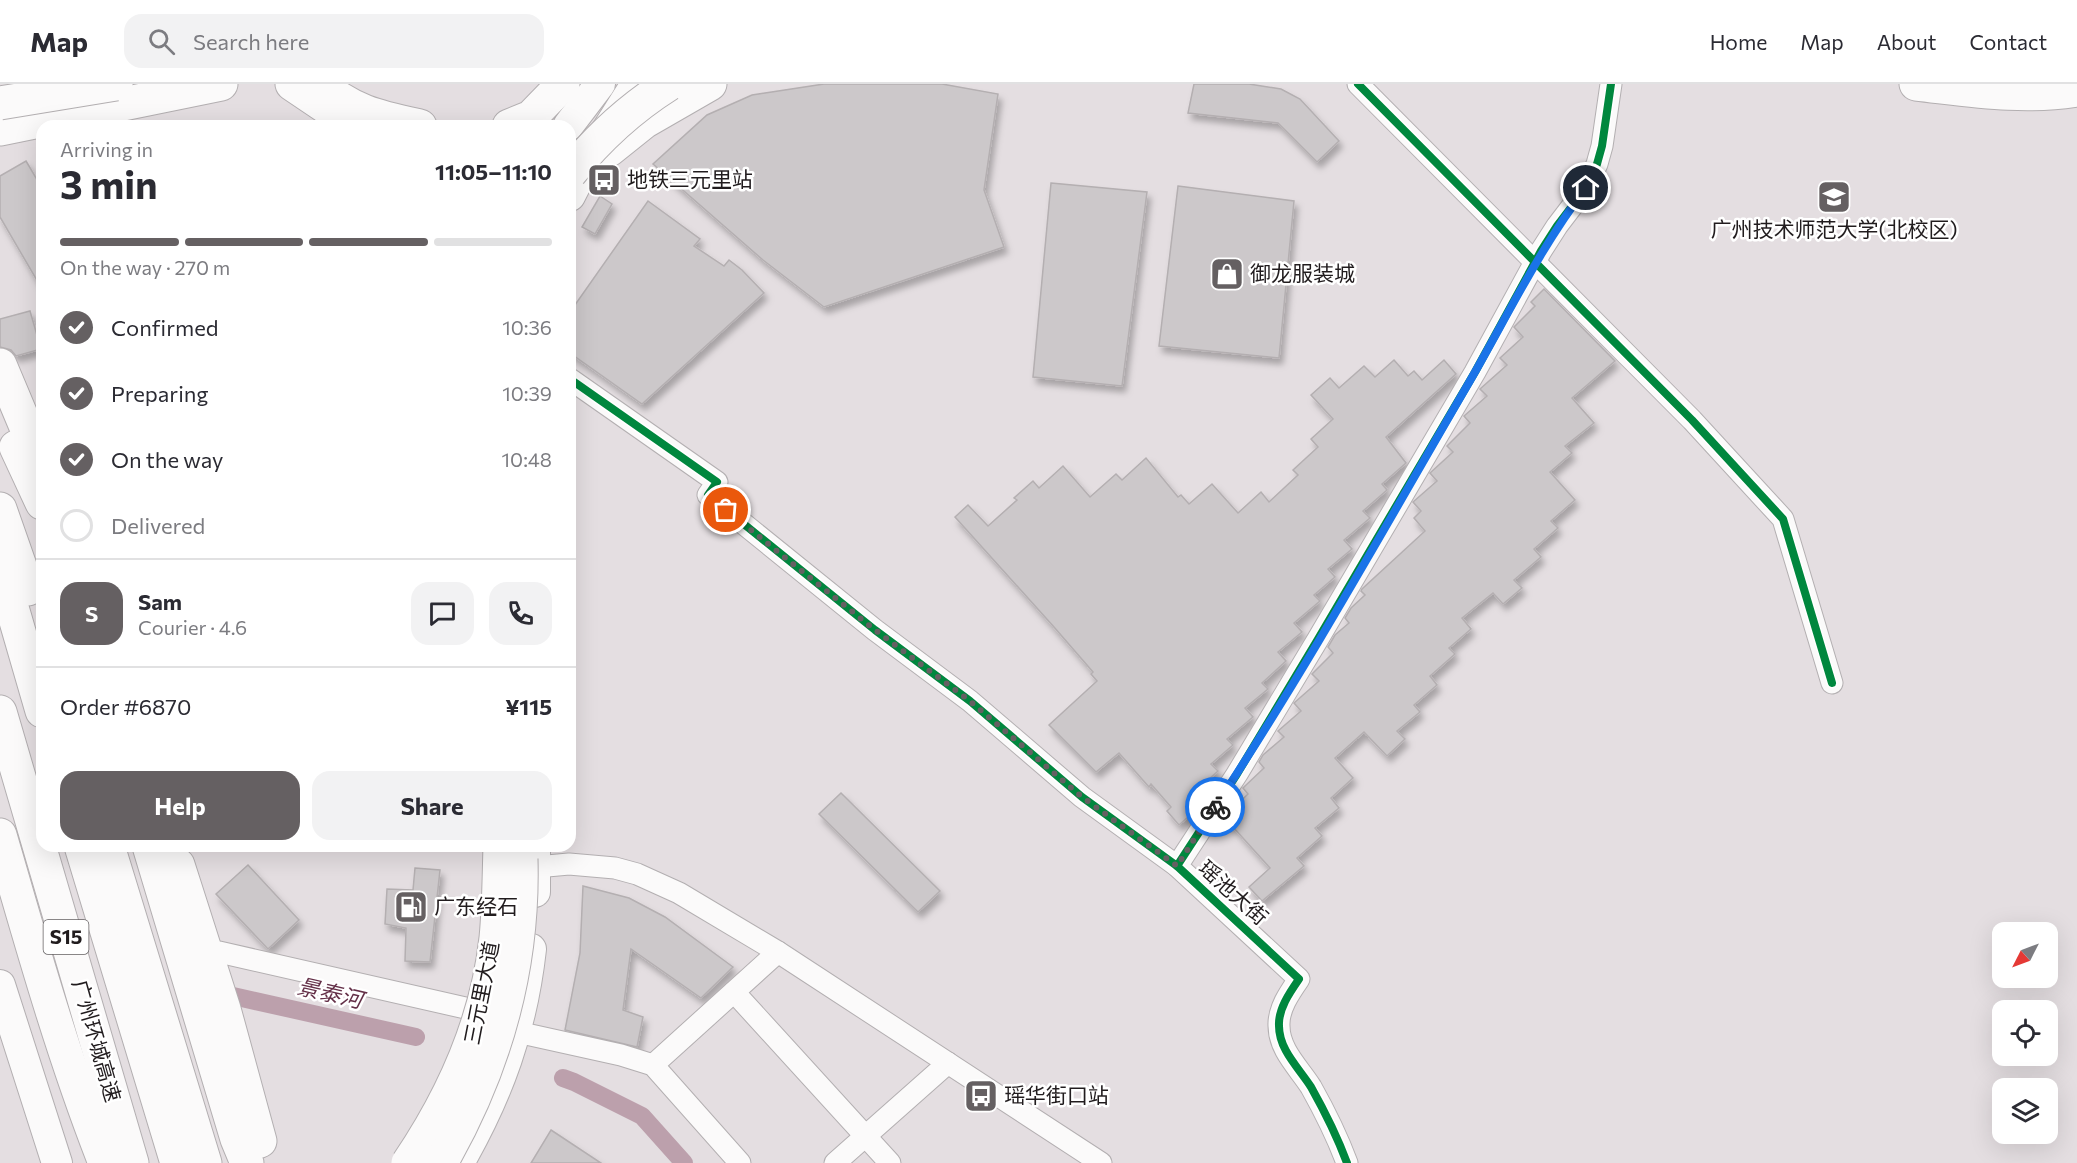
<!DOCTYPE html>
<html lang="en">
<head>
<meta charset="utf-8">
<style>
  body { margin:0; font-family:Commissioner,"Noto Sans SC",sans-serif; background:#f2f2f3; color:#2b2b33; height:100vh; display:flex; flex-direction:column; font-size:22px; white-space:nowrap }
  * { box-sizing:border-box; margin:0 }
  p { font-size:20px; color:#7c7c81 }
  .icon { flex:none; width:33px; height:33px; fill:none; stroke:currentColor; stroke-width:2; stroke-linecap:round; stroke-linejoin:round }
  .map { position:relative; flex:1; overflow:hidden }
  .details { position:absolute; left:36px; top:36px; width:540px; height:732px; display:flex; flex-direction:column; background:#fff; border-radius:18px; box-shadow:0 6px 24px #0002 }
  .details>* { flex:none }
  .needle { width:39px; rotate:228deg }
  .buttons { position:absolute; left:1992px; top:838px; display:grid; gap:12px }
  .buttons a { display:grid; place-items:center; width:66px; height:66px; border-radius:12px; background:#fff; box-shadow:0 6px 24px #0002; font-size:30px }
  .pin { position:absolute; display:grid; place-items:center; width:51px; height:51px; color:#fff; margin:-26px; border:3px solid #fff; border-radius:50%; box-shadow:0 2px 6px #0007 }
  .courier { position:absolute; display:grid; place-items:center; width:60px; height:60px; margin:-30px; border:4px solid #1a73e8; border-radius:50%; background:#fff; color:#222; box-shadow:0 2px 8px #0007 }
  .head em { font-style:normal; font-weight:700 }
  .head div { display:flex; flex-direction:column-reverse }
  .head { display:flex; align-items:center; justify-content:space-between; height:102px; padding:0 24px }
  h1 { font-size:39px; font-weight:700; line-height:45px }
  .bar { display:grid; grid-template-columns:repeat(4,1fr); gap:9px 6px; align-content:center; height:72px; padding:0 24px }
  .bar i { height:8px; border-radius:4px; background:#e1e1e2 }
  .bar .active { background:#656062 }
  .bar p { grid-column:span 4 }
  .line { display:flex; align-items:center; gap:15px; padding:0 24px; border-top:2px solid #e1e1e2 }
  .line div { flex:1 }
  .round { display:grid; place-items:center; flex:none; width:63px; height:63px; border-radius:18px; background:#f2f2f3 }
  ol { padding:0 24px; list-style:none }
  li { display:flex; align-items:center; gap:18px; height:66px }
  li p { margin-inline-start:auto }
  li .icon { padding:6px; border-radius:50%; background:#656062; color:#fff; stroke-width:4 }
  li:last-child { color:#7c7c81 }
  li i { width:33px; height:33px; border:3px solid #e1e1e2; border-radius:50% }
  .button { display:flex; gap:12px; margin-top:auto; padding:12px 24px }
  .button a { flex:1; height:69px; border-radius:18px; background:#656062; color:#fff; font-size:24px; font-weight:700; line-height:69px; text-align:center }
  .button a+a { background:#f2f2f3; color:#2b2b33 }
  header { display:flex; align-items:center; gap:36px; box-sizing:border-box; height:84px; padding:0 30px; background:#fff; border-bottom:2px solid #e1e1e2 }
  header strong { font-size:28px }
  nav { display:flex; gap:33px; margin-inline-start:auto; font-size:21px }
  .search { width:420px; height:54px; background:#f2f2f3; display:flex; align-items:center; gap:15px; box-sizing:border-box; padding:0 21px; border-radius:18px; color:#7c7c81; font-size:22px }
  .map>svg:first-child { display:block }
</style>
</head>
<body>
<header>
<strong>Map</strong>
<div class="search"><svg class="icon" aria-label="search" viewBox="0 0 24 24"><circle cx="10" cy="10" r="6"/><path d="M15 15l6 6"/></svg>Search here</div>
<nav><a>Home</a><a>Map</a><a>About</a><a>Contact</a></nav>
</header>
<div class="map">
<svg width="2077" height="1079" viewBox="0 0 2077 1079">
  <defs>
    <filter id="shadow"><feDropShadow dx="3.5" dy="6" stdDeviation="3" flood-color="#0004"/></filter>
  </defs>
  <rect width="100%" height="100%" fill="#e4dee1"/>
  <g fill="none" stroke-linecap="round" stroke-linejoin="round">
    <g stroke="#bca0ac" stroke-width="18">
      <path d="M233,912L416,953"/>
      <path d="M563,994L574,998L642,1032L684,1079"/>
    </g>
  </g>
  <g fill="#ccc8ca" stroke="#b4afb1" stroke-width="1.5" filter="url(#shadow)">
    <path d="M824,0H942L998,10L984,106L1004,163L824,223L763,176L653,80L707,31L752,11Z"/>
    <path d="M1194,0H1249L1281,5L1300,15L1339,57L1317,78L1278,39L1188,29Z"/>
    <path d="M26,77L42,104V205L0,133V92Z"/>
    <path d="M1051,99L1147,108L1122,302L1033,293Z"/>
    <path d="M1178,102L1294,117L1279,274L1159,262Z"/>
    <path d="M600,112L612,120L595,150L582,143Z"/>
    <path d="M648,117L700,155L694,162L724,182L729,176L742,186L764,209L642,320L570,269V228Z"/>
    <path d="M1544,205L1615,277L1572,314L1594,339L1565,362L1572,369L1550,388L1575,416L1551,437L1558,444L1534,465L1541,473L1514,496L1522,504L1503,520L1493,509L1462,534L1471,545L1449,564L1455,570L1430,592L1437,601L1414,621L1420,628L1397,647L1405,655L1387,672L1364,648L1335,674L1353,694L1331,714L1339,724L1315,744L1322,752L1297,774L1304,782L1262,817L1249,803L1270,784L1224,733L1248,710L1243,704L1245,702L1264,684L1259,678L1263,671L1284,653L1278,647L1301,627L1294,619L1319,597L1312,590L1333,569L1328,563L1335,551L1349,539L1345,534L1351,524L1365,511L1361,507L1362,505L1425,447L1414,434L1421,427L1413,418L1437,397L1430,389L1453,368L1447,362L1470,339L1464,332L1487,312L1480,305L1507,281L1500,274L1523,253L1514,243L1535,222L1531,218Z"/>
    <path d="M30,227L41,265L16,272L11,266L0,263V235Z"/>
    <path d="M1394,276L1408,292L1414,287L1422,296L1444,276L1456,290L1386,353L1406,379L1382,400L1387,406L1363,427L1370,434L1344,456L1352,465L1328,485L1335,493L1314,511L1320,517L1294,539L1302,548L1278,568L1286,577L1262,599L1268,605L1245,624L1253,633L1227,655L1233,661L1211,680L1218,687L1188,714L1198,724L1179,741L1167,727L1171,723L1151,700L1149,703L1119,669L1096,688L1049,641L1097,597L1091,590L1093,588L1054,543L955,433L968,421L988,442L1017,416L1014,414L1033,397L1039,404L1063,382L1090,413L1116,390L1122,396L1146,374L1178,413L1181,411L1189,420L1212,400L1238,429L1261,408L1269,418L1298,391L1293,386L1318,363L1311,355L1333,335L1311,311L1330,294L1339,304L1364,282L1375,293Z"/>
    <path d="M841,709L940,807L918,828L819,730Z"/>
    <path d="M248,781L299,836L268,865L216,810Z"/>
    <path d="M415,784L440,786L430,878L405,877L406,844L385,840L387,805L413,806Z"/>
    <path d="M583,802L629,814L665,833L733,883L701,914L631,865L623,926L643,933L637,963L565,946L580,869Z"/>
    <path d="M551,1046L601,1079H531Z"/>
  </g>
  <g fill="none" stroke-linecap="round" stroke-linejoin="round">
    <defs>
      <g id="street">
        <path d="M1358,0L1692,336L1783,435L1832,599"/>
        <path d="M570,295L717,398L708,411L875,546L970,617L1082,713L1177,782"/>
        <path d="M522,781L536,783L569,780L615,784L637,790L679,809L778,868L1101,1079"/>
        <path d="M219,868L483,928"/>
        <path d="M734,908L890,1079"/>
        <path d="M517,948L621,971L653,981L740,1079"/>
        <path d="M653,981L778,868"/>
        <path d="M835,1079L948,979"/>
        <path d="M1347,1079C1337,1052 1325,1028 1311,1003C1299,984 1279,966 1279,942C1278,925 1290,908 1299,895L1177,782L1237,690L1318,555L1475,288L1541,167L1557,142L1586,104L1597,80L1602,62L1611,0"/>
      </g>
      <g id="secondary">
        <path d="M568,42L600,0"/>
        <path d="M570,112L591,71L636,0"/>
        <path d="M535,808V762"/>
        <path d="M0,901L57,1079"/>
        <path d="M459,1079C499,1009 522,945 531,865"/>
      </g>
      <g id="primary">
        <path d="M292,0L335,29"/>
        <path d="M320,0C353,28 379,33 420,42"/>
        <path d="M1916,0C1970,6 2023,15 2077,6"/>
        <path d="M509,42L531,33L563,0"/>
        <path d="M609,66L644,38L710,0"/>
      </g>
      <g id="highway">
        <path d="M0,45L221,0"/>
        <path d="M0,281L42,381"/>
        <path d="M16,363L42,419"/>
        <path d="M0,425L28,505"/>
        <path d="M0,482L42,627"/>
        <path d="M0,628L132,1079"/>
        <path d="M0,751C32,862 63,972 105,1079"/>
        <path d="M81,762L177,1079"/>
        <path d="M108,762L205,1079"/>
        <path d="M149,762L237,1055L247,1079"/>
        <path d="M178,781L224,925L260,1057"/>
      </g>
    </defs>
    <use href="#street" stroke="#b3afb1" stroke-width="23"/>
    <use href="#secondary" stroke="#b3afb1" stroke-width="32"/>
    <use href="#primary" stroke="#b3afb1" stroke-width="35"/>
    <use href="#highway" stroke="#b3afb1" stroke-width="35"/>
    <use href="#street" stroke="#fbfafa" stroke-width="21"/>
    <use href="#secondary" stroke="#fbfafa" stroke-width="30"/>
    <use href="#primary" stroke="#fbfafa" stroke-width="33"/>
    <use href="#highway" stroke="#fbfafa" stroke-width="33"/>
    <defs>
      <g id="highway-bridge">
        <path d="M0,19L116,0"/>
        <path d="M570,89C598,54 631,24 669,0"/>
        <path d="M408,1079C454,1011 487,936 496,854C499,823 499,793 500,762"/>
        <path d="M441,1079C495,985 524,883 521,775"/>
      </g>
    </defs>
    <use href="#highway-bridge" stroke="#b3afb1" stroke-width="35" stroke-linecap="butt"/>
    <use href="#highway-bridge" stroke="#fbfafa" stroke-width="33"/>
    <defs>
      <g id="cycleway">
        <path d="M1358,0L1692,336L1783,435L1832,599"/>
        <path d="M570,295L717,398L708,411L875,546L970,617L1082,713L1177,782"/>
        <path d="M1347,1079C1337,1052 1325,1028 1311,1003C1299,984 1279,966 1279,942C1278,925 1290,908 1299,895L1177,782L1237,690L1318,555L1475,288L1541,167L1557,142L1586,104L1597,80L1602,62L1611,0"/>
      </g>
    </defs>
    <use href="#cycleway" stroke="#fff" stroke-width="11"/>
    <use href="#cycleway" stroke="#00873e" stroke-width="8"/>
  </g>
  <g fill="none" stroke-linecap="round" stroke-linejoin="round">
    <path stroke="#656062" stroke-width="6" stroke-dasharray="0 10.8" d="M726,426L875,546L970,617L1082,713L1177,782L1215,723"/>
    <path stroke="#1a73e8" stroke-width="8" d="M1215,723C1305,587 1385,443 1467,302C1506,235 1539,165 1586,104"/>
  </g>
  <defs>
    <symbol id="bus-square" viewBox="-11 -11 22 22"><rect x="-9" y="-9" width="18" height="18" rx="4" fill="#656062" stroke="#fff"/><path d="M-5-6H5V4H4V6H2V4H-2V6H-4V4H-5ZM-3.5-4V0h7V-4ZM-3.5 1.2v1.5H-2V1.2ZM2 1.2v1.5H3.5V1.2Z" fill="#fff"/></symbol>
    <symbol id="university-square" viewBox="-11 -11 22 22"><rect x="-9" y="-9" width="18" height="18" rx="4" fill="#656062" stroke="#fff"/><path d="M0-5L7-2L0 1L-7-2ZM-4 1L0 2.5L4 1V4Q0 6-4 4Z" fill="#fff"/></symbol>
    <symbol id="shop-square" viewBox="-11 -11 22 22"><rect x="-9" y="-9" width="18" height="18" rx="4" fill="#656062" stroke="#fff"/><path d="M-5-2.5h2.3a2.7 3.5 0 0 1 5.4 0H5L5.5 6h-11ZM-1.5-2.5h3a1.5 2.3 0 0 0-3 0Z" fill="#fff"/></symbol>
    <symbol id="fuel-square" viewBox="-11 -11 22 22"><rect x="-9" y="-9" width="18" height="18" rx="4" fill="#656062" stroke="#fff"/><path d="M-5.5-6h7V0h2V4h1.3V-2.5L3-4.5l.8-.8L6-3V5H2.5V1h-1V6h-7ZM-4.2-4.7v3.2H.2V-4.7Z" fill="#fff"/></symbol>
  </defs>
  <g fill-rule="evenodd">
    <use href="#bus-square" x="585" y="77" width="38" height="38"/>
    <use href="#university-square" x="1815" y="94" width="38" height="38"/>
    <use href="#shop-square" x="1208" y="171" width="38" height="38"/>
    <use href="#fuel-square" x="392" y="804" width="38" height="38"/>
    <use href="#bus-square" x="962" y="993" width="38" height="38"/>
  </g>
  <g text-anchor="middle" stroke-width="5" stroke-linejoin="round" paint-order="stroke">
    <rect fill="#fff" stroke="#646062" stroke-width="1.5" x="43.5" y="836" width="45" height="34" rx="4.5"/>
    <g font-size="20" font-weight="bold" fill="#211c1e">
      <text x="66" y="860">S15</text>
    </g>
    <g font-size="21" fill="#211c1e" stroke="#fff" text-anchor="start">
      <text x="627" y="103">地铁三元里站</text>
      <text x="1834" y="153" text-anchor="middle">广州技术师范大学(北校区)</text>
      <text x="1250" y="197">御龙服装城</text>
      <text x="434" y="830">广东经石</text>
      <text x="1004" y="1019">瑶华街口站</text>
    </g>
    <g font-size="21" fill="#211c1e" stroke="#fff">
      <text transform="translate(1233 809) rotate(42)" y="7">瑶池大街</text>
      <text transform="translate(482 909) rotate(-79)" y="7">三元里大道</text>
      <text transform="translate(96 957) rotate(74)" y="7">广州环城高速</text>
    </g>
    <g font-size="22" font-style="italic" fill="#643048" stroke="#fff">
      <text transform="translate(330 909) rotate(13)" y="8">景泰河</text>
    </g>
  </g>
</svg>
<div class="buttons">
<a><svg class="needle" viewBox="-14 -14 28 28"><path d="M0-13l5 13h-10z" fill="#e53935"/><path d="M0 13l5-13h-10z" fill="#7c7c81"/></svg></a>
<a><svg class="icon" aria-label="locate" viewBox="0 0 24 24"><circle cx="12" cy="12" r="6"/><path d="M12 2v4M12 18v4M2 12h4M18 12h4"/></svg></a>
<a><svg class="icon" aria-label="layers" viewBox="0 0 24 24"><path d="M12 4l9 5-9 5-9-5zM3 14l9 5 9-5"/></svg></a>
</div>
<div class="pin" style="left:726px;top:426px;background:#ea580c"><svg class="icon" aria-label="bag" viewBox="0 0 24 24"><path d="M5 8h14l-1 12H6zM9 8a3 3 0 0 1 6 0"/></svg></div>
<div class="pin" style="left:1586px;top:104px;background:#1f2937"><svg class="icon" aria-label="home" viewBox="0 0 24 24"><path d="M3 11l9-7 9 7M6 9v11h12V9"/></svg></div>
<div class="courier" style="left:1215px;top:723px"><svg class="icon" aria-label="bike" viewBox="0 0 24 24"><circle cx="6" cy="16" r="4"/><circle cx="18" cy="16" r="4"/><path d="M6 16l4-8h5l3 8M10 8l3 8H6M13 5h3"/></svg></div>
<section class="details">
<div class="head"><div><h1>3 min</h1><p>Arriving in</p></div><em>11:05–11:10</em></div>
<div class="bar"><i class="active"></i><i class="active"></i><i class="active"></i><i></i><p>On the way · 270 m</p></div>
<ol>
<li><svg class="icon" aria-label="check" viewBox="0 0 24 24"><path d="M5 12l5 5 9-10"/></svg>Confirmed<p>10:36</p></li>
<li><svg class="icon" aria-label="check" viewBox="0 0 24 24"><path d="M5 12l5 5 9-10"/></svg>Preparing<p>10:39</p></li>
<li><svg class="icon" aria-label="check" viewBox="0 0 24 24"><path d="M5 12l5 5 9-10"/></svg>On the way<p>10:48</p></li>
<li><i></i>Delivered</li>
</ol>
<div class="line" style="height:108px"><b class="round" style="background:#656062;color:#fff">S</b><div><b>Sam</b><p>Courier · 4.6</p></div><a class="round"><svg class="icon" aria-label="chat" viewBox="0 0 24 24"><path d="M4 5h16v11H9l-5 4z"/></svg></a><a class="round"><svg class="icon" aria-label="phone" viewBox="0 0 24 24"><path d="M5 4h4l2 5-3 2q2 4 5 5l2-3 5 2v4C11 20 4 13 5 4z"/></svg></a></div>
<div class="line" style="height:78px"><div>Order #6870</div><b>¥115</b></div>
<div class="button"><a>Help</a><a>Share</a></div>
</section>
</div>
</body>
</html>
